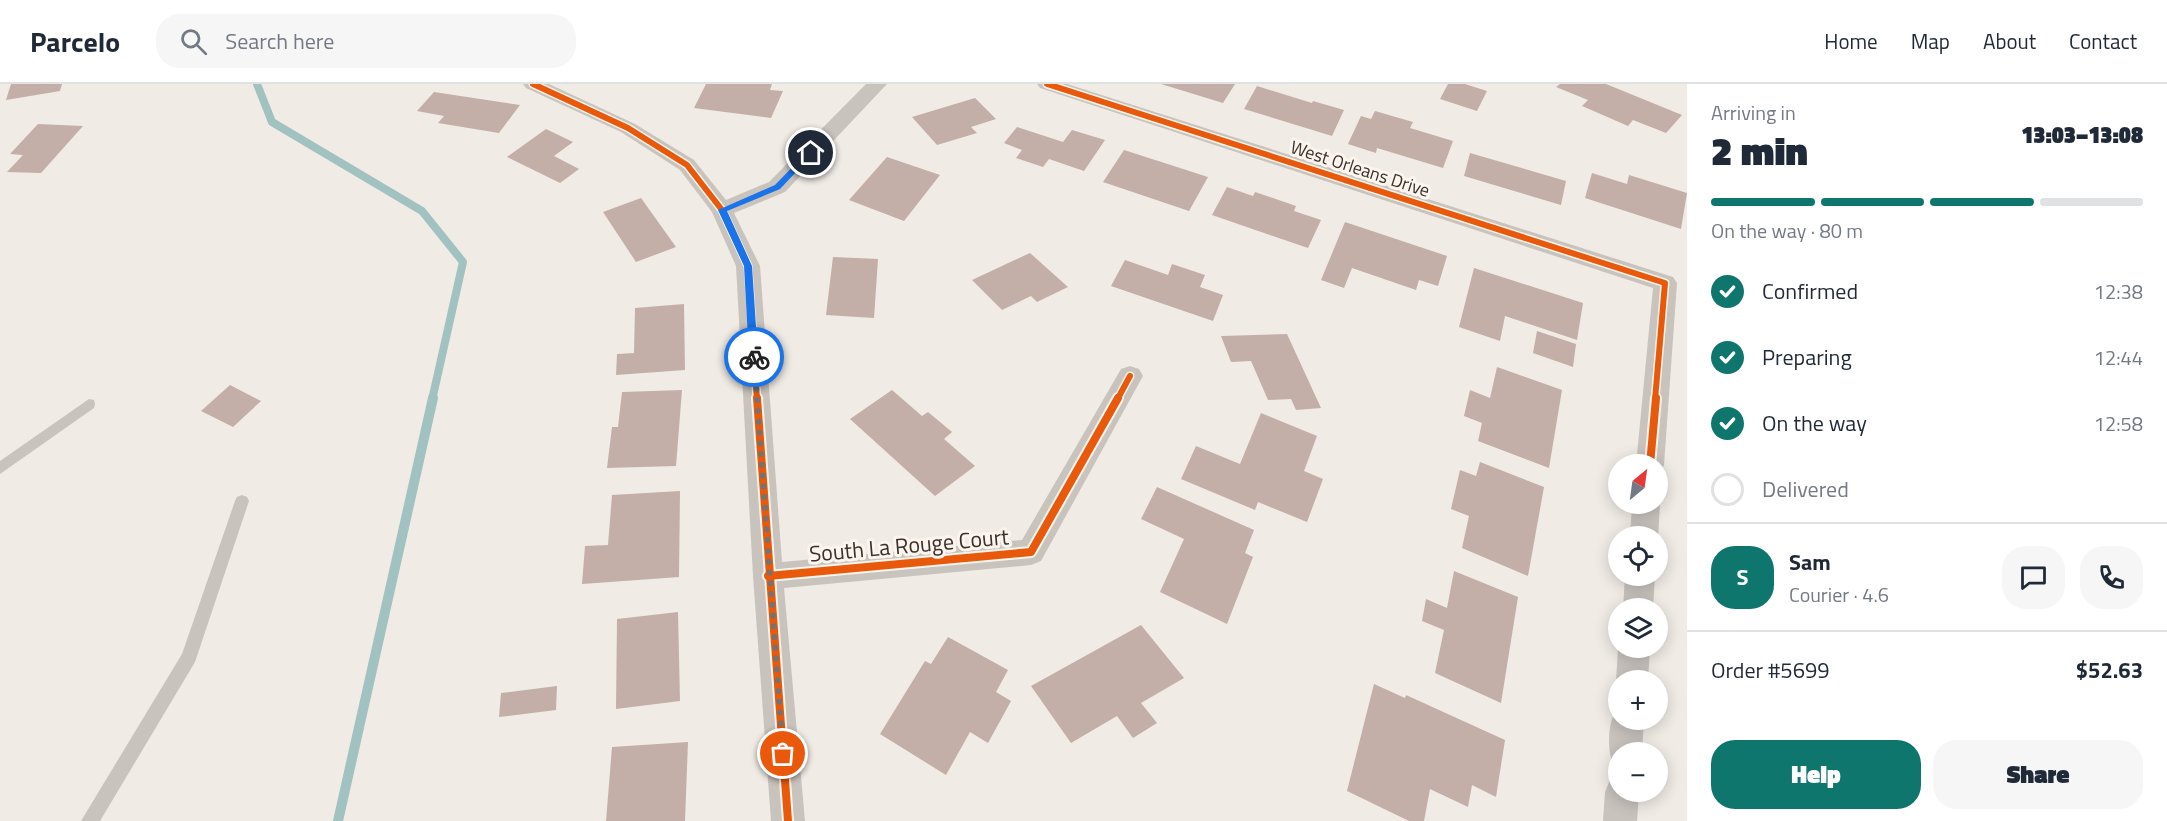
<!DOCTYPE html>
<html lang="en">
<head>
<meta charset="utf-8">
<style>
  body { margin:0; font-family:"Titillium Web",sans-serif; background:#f6f6f7; color:#1f2937; height:100vh; display:flex; flex-direction:column; font-size:22px; white-space:nowrap }
  * { box-sizing:border-box; margin:0 }
  p { font-size:20px; color:#747a83 }
  .icon { flex:none; width:33px; height:33px; fill:none; stroke:currentColor; stroke-width:2; stroke-linecap:round; stroke-linejoin:round }
  .map { position:relative; flex:1; overflow:hidden }
  .side { display:flex; flex-direction:column; background:#fff; width:480px }
  .side>* { flex:none }
  .needle { width:39px; rotate:29deg }
  .fabs { position:absolute; left:1608px; top:370px; display:grid; gap:12px }
  .fabs a { display:grid; place-items:center; width:60px; height:60px; border-radius:50%; background:#fff; box-shadow:0 3px 15px #0003; font-size:30px }
  .pin { position:absolute; display:grid; place-items:center; width:51px; height:51px; color:#fff; margin:-26px; border:3px solid #fff; border-radius:50%; box-shadow:0 2px 6px #0007 }
  .courier { position:absolute; display:grid; place-items:center; width:60px; height:60px; margin:-30px; border:4px solid #1a73e8; border-radius:50%; background:#fff; color:#222; box-shadow:0 2px 8px #0007 }
  .head em { font-style:normal; font-weight:800 }
  .head div { display:flex; flex-direction:column-reverse }
  .head { display:flex; align-items:center; justify-content:space-between; height:102px; padding:0 24px }
  h1 { font-size:39px; font-weight:800; line-height:45px }
  .bar { display:grid; grid-template-columns:repeat(4,1fr); gap:9px 6px; align-content:center; height:72px; padding:0 24px }
  .bar i { height:8px; border-radius:4px; background:#e0e1e3 }
  .bar .selected { background:#0f766e }
  .bar p { grid-column:span 4 }
  .line { display:flex; align-items:center; gap:15px; padding:0 24px; border-top:2px solid #e0e1e3 }
  .line div { flex:1 }
  .round { display:grid; place-items:center; flex:none; width:63px; height:63px; border-radius:24px; background:#f6f6f7 }
  ol { padding:0 24px; list-style:none }
  li { display:flex; align-items:center; gap:18px; height:66px }
  li p { margin-inline-start:auto }
  li .icon { padding:6px; border-radius:50%; background:#0f766e; color:#fff; stroke-width:4 }
  li:last-child { color:#747a83 }
  li i { width:33px; height:33px; border:3px solid #e0e1e3; border-radius:50% }
  .button { display:flex; gap:12px; margin-top:auto; padding:12px 24px }
  .button a { flex:1; height:69px; border-radius:24px; background:#0f766e; color:#fff; font-size:24px; font-weight:800; line-height:69px; text-align:center }
  .button a+a { background:#f6f6f7; color:#1f2937 }
  header { display:flex; align-items:center; gap:36px; box-sizing:border-box; height:84px; padding:0 30px; background:#fff; border-bottom:2px solid #e0e1e3 }
  header strong { font-size:28px }
  nav { display:flex; gap:33px; margin-inline-start:auto; font-size:21px }
  .search { width:420px; height:54px; background:#f6f6f7; display:flex; align-items:center; gap:15px; box-sizing:border-box; padding:0 21px; border-radius:24px; color:#747a83; font-size:22px }
  main { display:flex; flex:1; min-height:0 }
  .map>svg:first-child { display:block }
</style>
</head>
<body>
<header>
<strong>Parcelo</strong>
<div class="search"><svg class="icon" aria-label="search" viewBox="0 0 24 24"><circle cx="10" cy="10" r="6"/><path d="M15 15l6 6"/></svg>Search here</div>
<nav><a>Home</a><a>Map</a><a>About</a><a>Contact</a></nav>
</header>
<main>
<div class="map">
<svg width="1687" height="737" viewBox="0 0 1687 737">
  <rect width="100%" height="100%" fill="#f0ebe5"/>
  <g fill="none" stroke-linecap="round" stroke-linejoin="round">
    <path stroke="#a1c2c1" stroke-width="8" d="M257,0L272,38L422,127L463,178L432,316"/>
    <path stroke="#a1c2c1" stroke-width="10" d="M338,737L433,314"/>
  </g>
  <g fill="#c3afa7">
    <path d="M11,0H62L60,7L6,16Z"/>
    <path d="M706,0H772L770,6L783,7L771,34L694,24Z"/>
    <path d="M1161,0H1235L1223,19Z"/>
    <path d="M1448,0H1465L1487,7L1477,27L1440,15Z"/>
    <path d="M1560,0H1606L1682,31L1666,49L1633,36L1628,42L1582,22L1588,16L1556,3Z"/>
    <path d="M1257,2L1312,19L1313,17L1344,26L1332,52L1244,25Z"/>
    <path d="M434,8L520,21L499,49L438,39L444,32L417,27Z"/>
    <path d="M975,14L996,35L971,43L977,49L937,61L912,33Z"/>
    <path d="M1375,27L1413,38L1410,44L1453,57L1443,84L1377,64L1376,69L1348,60L1361,32L1371,35Z"/>
    <path d="M38,40L83,42L41,89L7,88L23,71L10,70Z"/>
    <path d="M1017,43L1063,58L1072,46L1105,56L1084,87L1049,75L1043,83L1016,74L1022,66L1004,59Z"/>
    <path d="M546,45L573,58L554,72L579,85L560,99L507,73Z"/>
    <path d="M1124,66L1208,93L1189,127L1103,98Z"/>
    <path d="M1470,69L1566,97L1561,121L1464,92Z"/>
    <path d="M887,73L940,91L904,137L849,116Z"/>
    <path d="M1592,89L1627,100L1629,91L1687,109L1681,145L1585,114Z"/>
    <path d="M1227,103L1253,112L1255,108L1296,122L1294,127L1321,136L1308,164L1212,131Z"/>
    <path d="M641,114L676,163L636,178L603,128Z"/>
    <path d="M1345,138L1447,172L1438,202L1419,196L1416,206L1352,184L1344,204L1321,196Z"/>
    <path d="M1030,169L1068,203L1037,218L1031,212L1002,226L972,196Z"/>
    <path d="M833,173L878,175L874,234L826,231Z"/>
    <path d="M1125,176L1168,191L1172,180L1205,191L1200,203L1223,211L1213,237L1111,202Z"/>
    <path d="M1474,184L1583,219L1577,256L1505,232L1500,257L1459,243Z"/>
    <path d="M684,220L685,286L616,291L617,270L634,269L635,224Z"/>
    <path d="M1537,247L1576,260L1573,283L1533,269Z"/>
    <path d="M1287,250L1321,324L1296,326L1291,315L1268,316L1251,277L1231,278L1221,252Z"/>
    <path d="M1497,283L1562,306L1549,384L1478,357L1482,339L1464,332L1470,306L1490,314Z"/>
    <path d="M230,301L261,317L233,343L201,327Z"/>
    <path d="M682,306L676,382L607,384L612,343H618L622,308Z"/>
    <path d="M892,306L922,332L928,328L952,348L944,355L975,382L935,412L850,335Z"/>
    <path d="M1261,329L1317,352L1304,387L1323,395L1307,438L1258,418L1255,426L1181,395L1196,362L1240,380Z"/>
    <path d="M1480,378L1544,403L1528,492L1462,464L1469,432L1451,425L1460,386L1476,392Z"/>
    <path d="M1157,403L1254,446L1245,469L1253,473L1227,540L1160,508L1184,455L1141,435Z"/>
    <path d="M680,407L679,493L582,500L585,462L608,461L612,411Z"/>
    <path d="M1454,487L1518,513L1501,619L1435,589L1444,546L1422,537L1426,515L1447,524Z"/>
    <path d="M678,528L680,617L616,625L617,535Z"/>
    <path d="M1141,541L1184,594L1141,619L1157,639L1133,654L1117,632L1071,659L1031,602Z"/>
    <path d="M948,553L1008,586L996,608L1011,617L988,659L970,648L946,691L880,650L925,577L931,580Z"/>
    <path d="M1374,600L1405,614L1406,611L1505,656L1496,713L1472,701L1468,723L1430,705L1424,737H1409L1347,707Z"/>
    <path d="M557,602L556,626L499,633L501,609Z"/>
    <path d="M688,658L685,737H606L612,663Z"/>
  </g>
  <g fill="none" stroke-linecap="round" stroke-linejoin="round">
    <g fill="#c9c3be" fill-rule="evenodd">
      <path d="M89,315L94,316L95,320L94,324L0,390V377Z"/>
      <path d="M242,411L247,413L249,417L195,578L100,737H81L182,570L235,417L237,413Z"/>
    </g>
    <g fill="#c9c3be" fill-rule="evenodd">
      <path d="M523,0H549L635,40L694,76L726,116L769,98L866,0H887L785,108L734,129L760,182L782,478L1022,456L1121,285L1130,282L1139,285L1143,292L1041,477L1031,481L784,504L805,737H771L753,492L736,182L712,128L680,86L621,48L526,4Z"/>
      <path d="M1037,0H1067L1673,193L1677,199L1664,381L1660,389L1658,390V381H1636L1653,204L1040,4Z"/>
      <path d="M1658,415L1660,420L1658,455V453H1630L1632,420H1658Z"/>
      <path d="M1625,492H1655L1653,525H1623Z"/>
      <path d="M1618,564H1650L1648,597H1618V602L1616,597Z"/>
      <path d="M1618,624V636H1644L1642,669H1618V683L1613,681C1607,665 1607,637 1618,624Z"/>
      <path d="M1618,692V708H1639L1637,737H1603L1605,708L1610,696Z"/>
    </g>
    <defs>
      <g id="cycleway-far1">
        <path d="M533,0L628,44L687,81L722,126L748,182L757,316"/>
        <path d="M1047,0L1665,199L1655,316"/>
        <path d="M1117,316L1130,292"/>
      </g>
      <g id="cycleway">
        <path d="M757,314L788,737"/>
        <path d="M1650,381L1656,314"/>
        <path d="M768,492L1031,468L1118,314"/>
      </g>
    </defs>
    <use href="#cycleway-far1" stroke="#fbf5ee" stroke-width="9"/>
    <use href="#cycleway" stroke="#fbf5ee" stroke-width="12"/>
    <use href="#cycleway-far1" stroke="#e8590c" stroke-width="6"/>
    <use href="#cycleway" stroke="#e8590c" stroke-width="8"/>
  </g>
  <path fill="#1a73e8" d="M808,67L814,69L780,105L727,127L752,182L758,273L754,276L749,273L744,182L718,126L775,101Z"/>
  <g fill="none" stroke-linecap="round" stroke-linejoin="round">
    <path stroke="#7a716c" stroke-width="6" stroke-dasharray="0 10.8" d="M754,273L783,670"/>
  </g>
  <g text-anchor="middle" stroke-width="6" stroke-linejoin="round" paint-order="stroke">
    <g font-size="18" fill="#3b302b" stroke="#fbf5ee">
      <text transform="translate(1360 85) rotate(18)" y="6">West Orleans Drive</text>
    </g>
    <g font-size="22" fill="#3b302b" stroke="#fbf5ee">
      <text transform="translate(909 461) rotate(-5)" y="8">South La Rouge Court</text>
    </g>
  </g>
</svg>
<div class="fabs">
<a><svg class="needle" viewBox="-14 -14 28 28"><path d="M0-13l5 13h-10z" fill="#e53935"/><path d="M0 13l5-13h-10z" fill="#747a83"/></svg></a>
<a><svg class="icon" aria-label="locate" viewBox="0 0 24 24"><circle cx="12" cy="12" r="6"/><path d="M12 2v4M12 18v4M2 12h4M18 12h4"/></svg></a>
<a><svg class="icon" aria-label="layers" viewBox="0 0 24 24"><path d="M12 4l9 5-9 5-9-5zM3 14l9 5 9-5"/></svg></a>
<a>+</a>
<a>−</a>
</div>
<div class="pin" style="left:783px;top:670px;background:#ea580c"><svg class="icon" aria-label="bag" viewBox="0 0 24 24"><path d="M5 8h14l-1 12H6zM9 8a3 3 0 0 1 6 0"/></svg></div>
<div class="pin" style="left:811px;top:69px;background:#1f2937"><svg class="icon" aria-label="home" viewBox="0 0 24 24"><path d="M3 11l9-7 9 7M6 9v11h12V9"/></svg></div>
<div class="courier" style="left:754px;top:273px"><svg class="icon" aria-label="bike" viewBox="0 0 24 24"><circle cx="6" cy="16" r="4"/><circle cx="18" cy="16" r="4"/><path d="M6 16l4-8h5l3 8M10 8l3 8H6M13 5h3"/></svg></div>
</div>
<section class="side">
<div class="head"><div><h1>2 min</h1><p>Arriving in</p></div><em>13:03–13:08</em></div>
<div class="bar"><i class="selected"></i><i class="selected"></i><i class="selected"></i><i></i><p>On the way · 80 m</p></div>
<ol>
<li><svg class="icon" aria-label="check" viewBox="0 0 24 24"><path d="M5 12l5 5 9-10"/></svg>Confirmed<p>12:38</p></li>
<li><svg class="icon" aria-label="check" viewBox="0 0 24 24"><path d="M5 12l5 5 9-10"/></svg>Preparing<p>12:44</p></li>
<li><svg class="icon" aria-label="check" viewBox="0 0 24 24"><path d="M5 12l5 5 9-10"/></svg>On the way<p>12:58</p></li>
<li><i></i>Delivered</li>
</ol>
<div class="line" style="height:108px"><b class="round" style="background:#0f766e;color:#fff">S</b><div><b>Sam</b><p>Courier · 4.6</p></div><a class="round"><svg class="icon" aria-label="chat" viewBox="0 0 24 24"><path d="M4 5h16v11H9l-5 4z"/></svg></a><a class="round"><svg class="icon" aria-label="phone" viewBox="0 0 24 24"><path d="M5 4h4l2 5-3 2q2 4 5 5l2-3 5 2v4C11 20 4 13 5 4z"/></svg></a></div>
<div class="line" style="height:78px"><div>Order #5699</div><b>$52.63</b></div>
<div class="button"><a>Help</a><a>Share</a></div>
</section>
</main>
</body>
</html>
